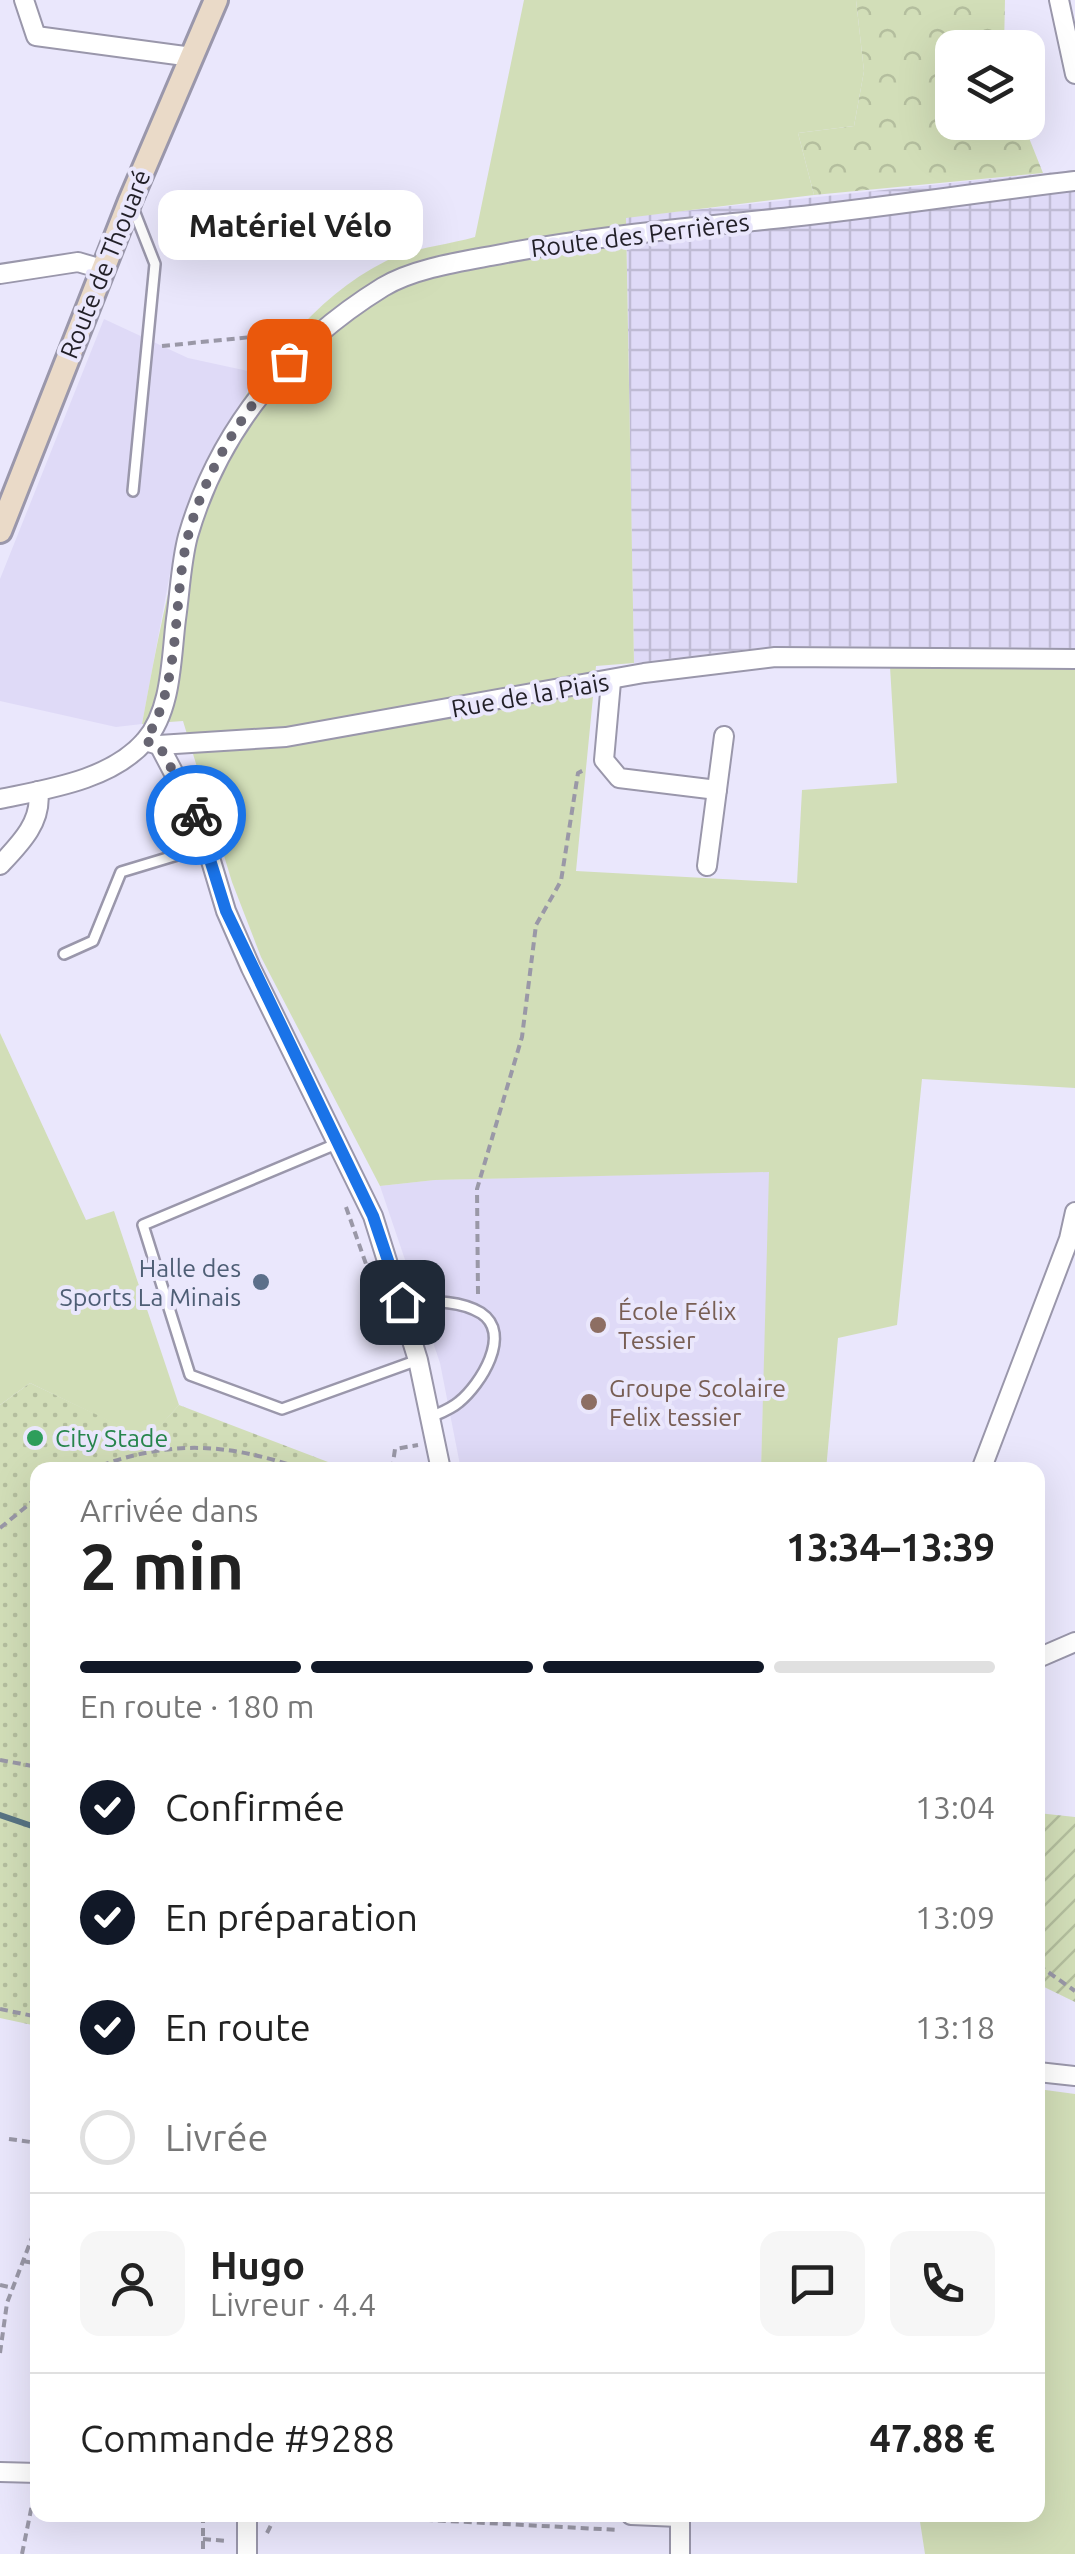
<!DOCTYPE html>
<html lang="fr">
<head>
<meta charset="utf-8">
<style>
  body { margin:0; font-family:Ubuntu,sans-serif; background:#f6f6f6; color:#222; height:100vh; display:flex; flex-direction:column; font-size:38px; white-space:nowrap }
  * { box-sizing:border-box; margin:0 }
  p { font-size:32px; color:#767676 }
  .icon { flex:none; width:55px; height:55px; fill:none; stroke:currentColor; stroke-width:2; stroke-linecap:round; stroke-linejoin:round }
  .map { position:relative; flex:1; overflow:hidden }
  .drawer { position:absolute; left:30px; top:1462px; width:1015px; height:1060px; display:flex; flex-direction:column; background:#fff; border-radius:20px; box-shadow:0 10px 40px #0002 }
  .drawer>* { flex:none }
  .fabs { position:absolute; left:935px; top:30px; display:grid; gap:20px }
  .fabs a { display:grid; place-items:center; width:110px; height:110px; border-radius:20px; background:#fff; box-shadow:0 10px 40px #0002; font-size:50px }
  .pin { position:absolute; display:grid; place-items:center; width:85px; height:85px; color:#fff; margin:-42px; border-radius:20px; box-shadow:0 5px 15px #0006 }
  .courier { position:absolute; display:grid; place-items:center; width:100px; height:100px; margin:-50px; border:8px solid #1a73e8; border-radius:50%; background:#fff; color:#222; box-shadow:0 2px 12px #0007 }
  .bubble { position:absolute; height:70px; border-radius:20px; background:#fff; box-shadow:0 10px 40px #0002; font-size:32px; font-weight:700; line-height:70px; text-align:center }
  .head em { font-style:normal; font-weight:700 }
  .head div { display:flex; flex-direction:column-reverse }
  .head { display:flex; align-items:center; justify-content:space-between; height:170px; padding:0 50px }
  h1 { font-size:65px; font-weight:700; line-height:75px }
  .bar { display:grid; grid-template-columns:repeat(4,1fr); gap:15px 10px; align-content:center; height:120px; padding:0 50px }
  .bar i { height:12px; border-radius:8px; background:#e0e0e0 }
  .bar .selected { background:#111827 }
  .bar p { grid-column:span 4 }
  .line { display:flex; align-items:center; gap:25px; padding:0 50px; border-top:2px solid #e0e0e0 }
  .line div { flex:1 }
  .round { display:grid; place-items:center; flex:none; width:105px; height:105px; border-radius:20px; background:#f6f6f6 }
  ol { padding:0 50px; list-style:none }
  li { display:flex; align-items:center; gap:30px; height:110px }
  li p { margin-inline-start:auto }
  li .icon { padding:10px; border-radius:50%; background:#111827; color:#fff; stroke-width:4 }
  li:last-child { color:#767676 }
  li i { width:55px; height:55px; border:5px solid #e0e0e0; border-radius:50% }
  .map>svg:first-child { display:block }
</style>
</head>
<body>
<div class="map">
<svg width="1075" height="2554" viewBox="0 0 1075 2554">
  <defs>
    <pattern id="industrial-grid" width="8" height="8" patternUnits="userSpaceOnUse" patternTransform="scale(2.5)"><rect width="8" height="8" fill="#dfdaf7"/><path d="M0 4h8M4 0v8" fill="none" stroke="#bfbbd4"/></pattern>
    <pattern id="forest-crowns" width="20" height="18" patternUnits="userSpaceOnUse" patternTransform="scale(2.5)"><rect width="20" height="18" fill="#d2deb8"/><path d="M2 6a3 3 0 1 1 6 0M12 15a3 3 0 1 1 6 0" fill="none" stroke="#b4be9e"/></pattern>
    <pattern id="park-dots" width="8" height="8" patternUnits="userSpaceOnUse" patternTransform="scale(2.5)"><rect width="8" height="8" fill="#d2deb8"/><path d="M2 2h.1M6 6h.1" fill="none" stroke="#b4be9e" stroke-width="1.8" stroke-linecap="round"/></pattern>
    <pattern id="garden-furrows" width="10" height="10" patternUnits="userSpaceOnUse" patternTransform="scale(2.5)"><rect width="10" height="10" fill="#d2deb8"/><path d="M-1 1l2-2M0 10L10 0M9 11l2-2" fill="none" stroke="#b4be9e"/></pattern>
  </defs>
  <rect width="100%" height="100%" fill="#eae7fc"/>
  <g fill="#dfdaf7">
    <path d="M104,319L188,358L257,373L201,479L171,568L142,724L116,727L0,701V579Z"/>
    <path d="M770,1171L761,1470H461L440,1363L380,1186L435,1180Z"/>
  </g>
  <path fill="url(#industrial-grid)" d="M1075,170V648L775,646L634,663L626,217Z"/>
  <g fill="#d2deb8">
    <path d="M524,0H856L864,71L854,126L798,133L814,195L626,218L634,663L596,666L576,871L797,883L802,790L897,783L889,650L1075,648V1088L922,1079L897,1325L838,1338L826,1470H761L769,1172L435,1180L380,1186L261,957L232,882L183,721L142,724C168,585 191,444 291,337C319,306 348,280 386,261C412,248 447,245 475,237Z"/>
    <path d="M0,1033L86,1220L114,1211L179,1405L148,1440L30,1383L0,1405Z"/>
    <path d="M1038,2089L1075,2094V2554H925L919,2515H1038Z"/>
  </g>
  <path fill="url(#forest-crowns)" d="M856,0H1005L1004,47L952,48V122L1023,123L1043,173L814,195L798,133L854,126L864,71Z"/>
  <path fill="url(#park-dots)" d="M30,1383L148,1439L179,1405L349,1470H38L37,2026L0,2018V1405Z"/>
  <path fill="url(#garden-furrows)" d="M1038,1813L1075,1817V2002L1038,1984Z"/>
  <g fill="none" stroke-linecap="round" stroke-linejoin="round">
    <path stroke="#587484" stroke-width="6" d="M0,1815L38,1828"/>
    <defs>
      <g id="lane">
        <path d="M133,208L155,264L133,491"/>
        <path d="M64,954L93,941L121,872L207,846"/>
        <path d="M336,1144L143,1225L190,1375L282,1409L418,1360"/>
        <path d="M402,1302C428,1302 457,1299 481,1313C513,1334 480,1385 459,1402C451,1409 440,1413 431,1417"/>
      </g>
      <g id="street">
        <path d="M24,0L36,36L192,57"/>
        <path d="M1059,0L1075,74"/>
        <path d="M0,274L78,262L102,269"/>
        <path d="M611,682L604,760L619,778L717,790"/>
        <path d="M145,741L159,745L286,737L644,673L775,657L1075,659"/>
        <path d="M159,745L199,821L226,911L251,968L373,1216L418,1360L441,1470"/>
        <path d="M0,799C48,789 111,780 145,741C172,710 171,658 176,619C180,592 181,562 188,536C219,429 289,345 383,287C413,269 458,262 491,256C591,236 690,228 791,217C886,207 980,192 1075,181"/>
        <path d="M0,865C20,844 43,821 38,791"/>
        <path d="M707,866L724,736"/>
        <path d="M981,1470L1069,1239L1075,1212"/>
        <path d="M1038,1658L1075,1642"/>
        <path d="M1038,2072L1075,2076"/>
        <path d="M0,2472L38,2473"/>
        <path d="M631,2515L679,2517"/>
        <path d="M247,2554V2515"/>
        <path d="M680,2554V2515"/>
      </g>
      <path id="secondary" d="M0,531L130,201L216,0"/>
    </defs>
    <use href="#lane" stroke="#9a97ab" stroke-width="14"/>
    <use href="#street" stroke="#9a97ab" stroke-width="22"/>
    <use href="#secondary" stroke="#9a97ab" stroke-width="28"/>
    <g stroke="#9a98a7" stroke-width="4" stroke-dasharray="8 5" stroke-linecap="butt">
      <path d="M162,346L291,333"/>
      <path d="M346,1207L366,1264"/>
      <path d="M478,1294L477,1189L522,1037L536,925L561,881L578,773L586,769"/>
      <path d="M89,1470C168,1439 226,1442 305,1470"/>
      <path d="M392,1470L395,1449L418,1445"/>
      <path d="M0,1528L38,1497"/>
      <path d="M0,1760L38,1767"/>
      <path d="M1038,1965L1075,1991"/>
      <path d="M0,2009L38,2017"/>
      <path d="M9,2139L38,2143"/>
      <path d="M23,2261L38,2264"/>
      <path d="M0,2285L13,2288"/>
      <path d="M0,2353L7,2303L38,2222"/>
      <path d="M203,2515V2554"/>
      <path d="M334,2515L619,2530"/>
      <path d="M267,2533L276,2515"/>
      <path d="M203,2539L228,2541"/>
      <path d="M22,2554L35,2490"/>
    </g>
    <use href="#lane" stroke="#fff" stroke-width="9"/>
    <use href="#street" stroke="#fff" stroke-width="18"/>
    <use href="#secondary" stroke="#eadac8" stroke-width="22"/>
  </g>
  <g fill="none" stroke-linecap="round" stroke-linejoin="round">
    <path stroke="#676572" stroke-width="10" stroke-dasharray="0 18" d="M196,815L159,745L145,741C182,683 172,605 187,540C203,474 243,410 289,361"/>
    <path stroke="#1a73e8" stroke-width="12" d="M196,815L226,911L373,1216L402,1302"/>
  </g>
  <circle fill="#5c6f8a" stroke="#eae7fc" stroke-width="4" cx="261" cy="1282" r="10"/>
  <g fill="#8d6e63" stroke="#eae7fc" stroke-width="4">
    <circle cx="598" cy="1325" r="10"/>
    <circle cx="589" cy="1402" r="10"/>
  </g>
  <circle fill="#2e9e5b" stroke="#eae7fc" stroke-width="4" cx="35" cy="1438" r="10"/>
  <g text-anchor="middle" stroke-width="8" stroke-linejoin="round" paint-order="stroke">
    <g font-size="25" fill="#211f27" stroke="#eae7fc">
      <text transform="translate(640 235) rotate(-7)" y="9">Route des Perrières</text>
      <text transform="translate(105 264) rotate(-68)" y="9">Route de Thouaré</text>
      <text transform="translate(530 695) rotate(-10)" y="9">Rue de la Piais</text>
    </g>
    <g font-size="25" fill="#4e5e75" stroke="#eae7fc" text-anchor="end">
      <text x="241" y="1277">Halle des<tspan x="241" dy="29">Sports La Minais</tspan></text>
    </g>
    <g font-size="25" fill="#785e54" stroke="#eae7fc" text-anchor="start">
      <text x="618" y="1320">École Félix<tspan x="618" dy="29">Tessier</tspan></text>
      <text x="609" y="1397">Groupe Scolaire<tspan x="609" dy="29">Felix tessier</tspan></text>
    </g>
    <g font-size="25" fill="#27864d" stroke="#eae7fc" text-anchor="start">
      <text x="55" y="1447">City Stade</text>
    </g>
  </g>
</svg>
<div class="fabs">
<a><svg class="icon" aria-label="layers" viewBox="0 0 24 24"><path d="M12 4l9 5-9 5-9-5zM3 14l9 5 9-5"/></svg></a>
</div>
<div class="pin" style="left:289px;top:361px;background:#ea580c"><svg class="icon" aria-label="bag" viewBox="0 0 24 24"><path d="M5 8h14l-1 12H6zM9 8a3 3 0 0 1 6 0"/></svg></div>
<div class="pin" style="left:402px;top:1302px;background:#1f2937"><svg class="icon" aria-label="home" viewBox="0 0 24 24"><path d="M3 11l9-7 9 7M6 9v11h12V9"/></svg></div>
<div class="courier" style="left:196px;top:815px"><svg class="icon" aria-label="bike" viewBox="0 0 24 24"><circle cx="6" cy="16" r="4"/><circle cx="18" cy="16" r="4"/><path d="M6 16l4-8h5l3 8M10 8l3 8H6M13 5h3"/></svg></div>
<div class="bubble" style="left:158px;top:190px;width:265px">Matériel Vélo</div>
<section class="drawer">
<div class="head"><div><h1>2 min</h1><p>Arrivée dans</p></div><em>13:34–13:39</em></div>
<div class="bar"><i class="selected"></i><i class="selected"></i><i class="selected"></i><i></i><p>En route · 180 m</p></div>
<ol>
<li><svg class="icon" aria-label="check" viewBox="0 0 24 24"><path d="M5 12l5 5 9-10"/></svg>Confirmée<p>13:04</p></li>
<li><svg class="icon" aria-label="check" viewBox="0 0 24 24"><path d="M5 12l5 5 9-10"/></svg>En préparation<p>13:09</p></li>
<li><svg class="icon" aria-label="check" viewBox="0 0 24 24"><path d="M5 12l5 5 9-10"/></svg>En route<p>13:18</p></li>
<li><i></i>Livrée</li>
</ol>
<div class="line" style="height:180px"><a class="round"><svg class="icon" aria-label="person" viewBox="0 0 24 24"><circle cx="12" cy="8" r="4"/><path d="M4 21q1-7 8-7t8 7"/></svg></a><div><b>Hugo</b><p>Livreur · 4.4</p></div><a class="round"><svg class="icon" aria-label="chat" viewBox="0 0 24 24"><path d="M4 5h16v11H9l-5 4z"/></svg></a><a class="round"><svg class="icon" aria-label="phone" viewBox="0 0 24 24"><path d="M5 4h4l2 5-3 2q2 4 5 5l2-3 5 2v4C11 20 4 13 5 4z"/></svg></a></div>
<div class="line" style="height:130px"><div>Commande #9288</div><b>47.88 €</b></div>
</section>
</div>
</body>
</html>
